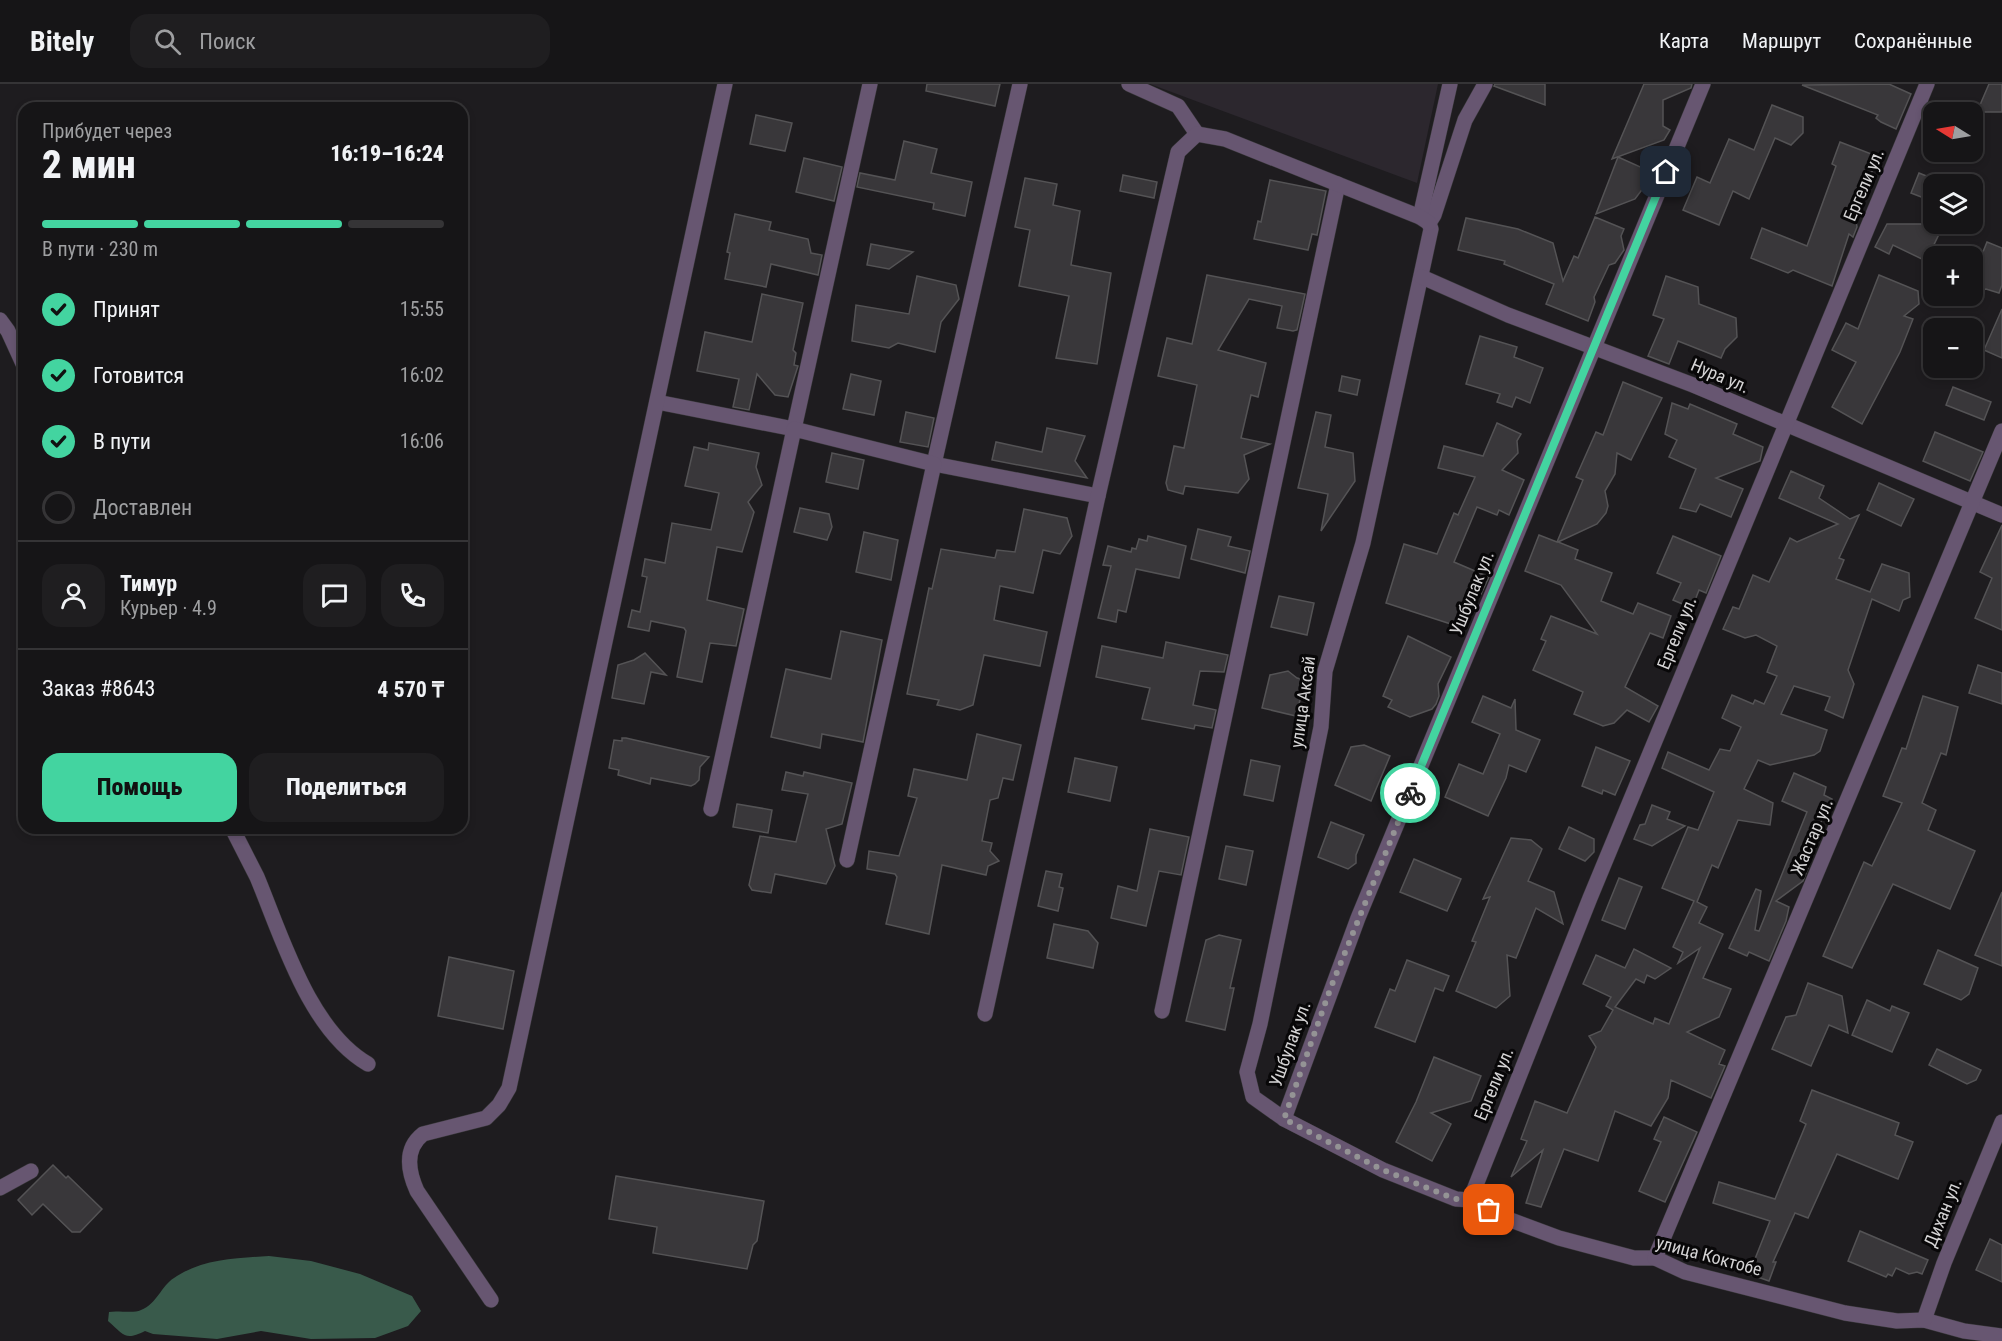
<!DOCTYPE html>
<html lang="ru">
<head>
<meta charset="utf-8">
<style>
  body { margin:0; font-family:"Roboto Condensed",sans-serif; background:#1f1e20; color:#f1f3f6; height:100vh; display:flex; flex-direction:column; font-size:22px; white-space:nowrap }
  * { box-sizing:border-box; margin:0 }
  p { font-size:20px; color:#9e9fa1 }
  .icon { flex:none; width:33px; height:33px; fill:none; stroke:currentColor; stroke-width:2; stroke-linecap:round; stroke-linejoin:round }
  .map { position:relative; flex:1; overflow:hidden }
  .sheet { position:absolute; left:18px; top:18px; width:450px; height:732px; display:flex; flex-direction:column; background:#161517; border-radius:18px; box-shadow:0 3px 9px #0003,0 0 0 2px #353436 }
  .sheet>* { flex:none }
  .needle { width:39px; rotate:281deg }
  .fabs { position:absolute; left:1923px; top:18px; display:grid; gap:12px }
  .fabs a { display:grid; place-items:center; width:60px; height:60px; border-radius:12px; background:#161517; box-shadow:0 3px 9px #0003,0 0 0 2px #353436; font-size:30px }
  .pin { position:absolute; display:grid; place-items:center; width:51px; height:51px; color:#fff; margin:-26px; border-radius:12px; box-shadow:0 3px 9px #0006 }
  .courier { position:absolute; display:grid; place-items:center; width:60px; height:60px; margin:-30px; border:4px solid #43d4a0; border-radius:50%; background:#fff; color:#222; box-shadow:0 2px 8px #0007 }
  .headline em { font-style:normal; font-weight:800 }
  .headline div { display:flex; flex-direction:column-reverse }
  .headline { display:flex; align-items:center; justify-content:space-between; height:102px; padding:0 24px }
  h1 { font-size:39px; font-weight:800; line-height:45px }
  .bar { display:grid; grid-template-columns:repeat(4,1fr); gap:9px 6px; align-content:center; height:72px; padding:0 24px }
  .bar i { height:8px; border-radius:4px; background:#353436 }
  .bar .on { background:#43d4a0 }
  .bar p { grid-column:span 4 }
  .line { display:flex; align-items:center; gap:15px; padding:0 24px; border-top:2px solid #353436 }
  .line div { flex:1 }
  .round { display:grid; place-items:center; flex:none; width:63px; height:63px; border-radius:18px; background:#1f1e20 }
  ol { padding:0 24px; list-style:none }
  li { display:flex; align-items:center; gap:18px; height:66px }
  li p { margin-inline-start:auto }
  li .icon { padding:6px; border-radius:50%; background:#43d4a0; color:#111; stroke-width:4 }
  li:last-child { color:#9e9fa1 }
  li i { width:33px; height:33px; border:3px solid #353436; border-radius:50% }
  .cta { display:flex; gap:12px; margin-top:auto; padding:12px 24px }
  .cta a { flex:1; height:69px; border-radius:18px; background:#43d4a0; color:#111; font-size:24px; font-weight:800; line-height:69px; text-align:center }
  .cta a+a { background:#1f1e20; color:#f1f3f6 }
  header { display:flex; align-items:center; gap:36px; box-sizing:border-box; height:84px; padding:0 30px; background:#161517; border-bottom:2px solid #353436 }
  header strong { font-size:28px }
  nav { display:flex; gap:33px; margin-inline-start:auto; font-size:21px }
  .search { width:420px; height:54px; background:#1f1e20; display:flex; align-items:center; gap:15px; box-sizing:border-box; padding:0 21px; border-radius:18px; color:#9e9fa1; font-size:22px }
  .map>svg:first-child { display:block }
</style>
</head>
<body>
<header>
<strong>Bitely</strong>
<div class="search"><svg class="icon" aria-label="search" viewBox="0 0 24 24"><circle cx="10" cy="10" r="6"/><path d="M15 15l6 6"/></svg>Поиск</div>
<nav><a>Карта</a><a>Маршрут</a><a>Сохранённые</a></nav>
</header>
<div class="map">
<svg width="2002" height="1257" viewBox="0 0 2002 1257">
  <rect width="100%" height="100%" fill="#1e1c1f"/>
  <path fill="#2c272e" d="M1150,0H1438L1417,99Z"/>
  <path fill="#395a4b" d="M269,1172L311,1177L360,1190L412,1212L421,1227L408,1242L375,1254L311,1255L261,1247L217,1255L153,1250L145,1247C125,1257 124,1251 108,1237L109,1228C118,1226 133,1230 141,1226C157,1220 161,1202 174,1194C201,1175 237,1174 269,1172Z"/>
  <g fill="#39373a" stroke="#545355" stroke-width="1.5">
    <path d="M927,0H1000L995,22L926,7Z"/>
    <path d="M1495,0H1545V21L1494,2Z"/>
    <path d="M1644,0H1692L1691,4L1663,16V42L1670,46L1664,56L1612,75Z"/>
    <path d="M1889,0L1911,10L1896,45L1881,38L1876,34L1878,31L1802,1Z"/>
    <path d="M1989,0H2002V28H1977Z"/>
    <path d="M1772,21L1803,33V49L1791,61L1775,54L1749,115L1733,107L1719,141L1683,126L1697,93L1710,99L1729,55L1754,66Z"/>
    <path d="M756,31L792,39L785,67L750,60Z"/>
    <path d="M904,57L937,65L931,89L972,98L965,132L933,125L934,119L857,103L860,89L895,96Z"/>
    <path d="M1840,58L1874,71L1876,83L1866,94L1862,92L1847,128L1855,131L1857,143L1853,153L1849,150L1832,202L1793,186L1788,189L1751,174L1762,144L1807,162L1836,82L1832,80Z"/>
    <path d="M1618,73L1645,85L1642,91L1644,103L1635,115L1596,130Z"/>
    <path d="M804,74L842,83L834,117L796,108Z"/>
    <path d="M1919,89L1934,95V118L1911,109Z"/>
    <path d="M1123,91L1157,98L1154,114L1120,107Z"/>
    <path d="M1025,94L1057,100L1053,121L1080,127L1071,181L1111,189L1097,280L1056,274L1069,212L1019,202L1030,146L1015,143Z"/>
    <path d="M1270,96L1326,107L1317,151L1312,150L1308,166L1254,155L1258,137L1261,138Z"/>
    <path d="M735,130L771,138L769,146L808,155L811,169L822,171L818,191L771,180L766,203L725,195L730,169L727,168Z"/>
    <path d="M1595,133L1624,145L1621,152L1624,166L1615,179L1609,181L1594,213L1595,218L1588,237L1546,220L1554,200L1504,180L1505,177L1458,166L1466,134L1518,145L1553,159L1563,197L1574,172L1578,174Z"/>
    <path d="M1887,140H1944L1926,177L1893,161L1889,170L1875,163Z"/>
    <path d="M1987,158L2002,164V201L1999,209L1986,205L1972,209V195Z"/>
    <path d="M871,160L913,168L889,185L867,181Z"/>
    <path d="M1207,191L1305,210L1297,246L1293,247L1277,244L1282,222L1249,215L1218,266L1266,279L1258,313L1251,311L1241,354L1270,360L1244,371L1249,395L1238,409L1185,402L1183,410L1168,406L1166,399L1174,362L1184,364L1197,301L1158,292L1167,254L1192,260Z"/>
    <path d="M1879,191L1918,207L1919,220L1904,232L1913,235L1900,268L1862,340L1832,323L1856,278L1832,266L1846,239L1858,245Z"/>
    <path d="M917,192L956,201L959,215L941,238L935,268L898,259L889,264L852,257L856,221L909,230Z"/>
    <path d="M1666,192L1698,203L1699,220L1736,234L1737,253L1725,265L1721,274L1678,257L1669,280L1648,272L1664,235L1653,231Z"/>
    <path d="M762,210L803,219L793,266L796,269L794,281L798,282L788,313L775,311L757,290L749,326L733,323L739,295L697,287L705,248L752,258Z"/>
    <path d="M2002,225V274L1984,266Z"/>
    <path d="M1480,252L1517,263L1514,273L1543,284L1530,319L1516,313L1512,323L1497,318L1500,310L1466,300Z"/>
    <path d="M851,290L881,297L874,331L843,325Z"/>
    <path d="M1342,292L1360,296L1357,311L1339,307Z"/>
    <path d="M1623,298L1662,314L1631,376L1617,369L1615,390L1605,407L1608,422L1606,429L1597,440L1558,458L1578,466L1575,475L1612,489L1601,517L1633,530L1638,519L1671,532L1663,554L1650,549L1625,603L1658,622L1649,638L1627,626L1614,639L1603,642L1574,630L1583,608L1533,586L1546,557L1541,555L1551,532L1597,550L1561,501L1525,487L1539,451L1557,458L1583,396L1576,393L1596,348L1603,351Z"/>
    <path d="M1953,303L1991,318L1984,336L1946,321Z"/>
    <path d="M1672,319L1688,325L1690,320L1737,340L1733,350L1763,363L1760,377L1716,394L1743,405L1731,433L1700,420L1696,428L1680,424L1696,385L1669,373L1677,356L1665,350Z"/>
    <path d="M906,328L934,334L928,363L900,358Z"/>
    <path d="M1316,328L1331,331L1325,363L1353,369L1355,397L1321,447L1328,410L1298,404Z"/>
    <path d="M1497,339L1521,350L1517,357L1518,369L1502,386L1524,396L1509,431L1499,426L1497,431L1477,423L1454,478L1489,493L1481,510L1472,506L1460,543L1386,519L1404,460L1437,470L1454,429L1458,431L1475,393L1438,384L1444,362L1483,372Z"/>
    <path d="M1047,344L1085,352L1075,377L1087,394L992,376L996,358L1042,368Z"/>
    <path d="M1935,348L1983,368L1970,397L1923,377Z"/>
    <path d="M709,359L759,369L756,383L762,401L748,418L754,428L742,468L717,463L707,516L744,525L736,562L710,559L702,598L677,593L686,547L684,544L651,537L649,547L628,543L632,526L640,528L647,493L642,492L645,475L665,479L672,439L711,446L719,409L685,402L694,363L708,366Z"/>
    <path d="M832,369L864,376L858,405L826,398Z"/>
    <path d="M1791,387L1824,402L1819,414L1850,435L1859,431L1839,474L1844,476L1836,495L1870,508L1882,480L1909,489L1910,513L1903,516L1899,527L1872,515L1848,586L1854,600L1843,634L1825,626L1830,613L1794,602L1781,630L1827,646L1820,667L1814,671L1770,681L1758,676L1744,705L1773,719L1770,741L1738,736L1718,784L1712,781L1697,818L1707,823L1699,839L1723,850L1703,894L1731,905L1719,933L1687,948L1725,966L1719,980L1725,982L1711,1014L1671,996L1668,1014L1651,1042L1615,1027L1598,1077L1564,1065L1541,1123L1526,1119L1543,1066L1511,1093L1527,1057L1521,1055L1535,1017L1567,1029L1596,963L1589,952L1601,947L1613,926L1606,922L1611,913L1583,900L1596,871L1625,884L1634,865L1671,884L1655,895L1647,891L1644,899L1636,895L1615,923L1653,940L1655,934L1669,940L1700,864L1678,879L1683,868L1673,863L1694,817L1662,804L1688,743L1698,746L1714,708L1662,684L1668,668L1709,686L1720,665L1730,667L1741,643L1722,634L1732,611L1753,620L1755,616L1764,620L1777,592L1767,588L1777,562L1756,551L1745,554L1723,545L1733,523L1739,525L1753,491L1769,498L1790,454L1797,458L1838,440L1779,414Z"/>
    <path d="M1879,399L1914,415L1901,442L1867,426Z"/>
    <path d="M800,424L829,430L832,443L827,456L794,448Z"/>
    <path d="M1024,425L1067,434L1072,452L1060,470L1043,466L1033,509L1000,502L994,536L1047,548L1040,582L984,571L973,621L960,626L937,621L939,616L907,610L929,504L932,505L941,465L995,474L997,466L1015,468Z"/>
    <path d="M2002,441V546L1975,534L1992,494L1980,488Z"/>
    <path d="M1198,445L1231,453L1228,462L1250,467L1245,489L1191,475Z"/>
    <path d="M864,448L898,456L891,496L856,488Z"/>
    <path d="M1148,452L1186,462L1179,494L1136,485L1126,528L1118,526L1116,538L1098,534L1111,482L1103,481L1108,462L1131,468L1132,464L1136,465L1139,455L1147,457Z"/>
    <path d="M1673,452L1721,472L1706,509L1699,506L1692,524L1673,516L1681,499L1657,489Z"/>
    <path d="M1279,512L1314,519L1307,551L1271,543Z"/>
    <path d="M841,547L882,556L863,658L822,650L820,664L771,653L786,585L831,595Z"/>
    <path d="M1408,552L1451,573L1438,600L1439,612L1436,620L1432,625L1410,633L1388,623L1392,616L1383,612Z"/>
    <path d="M1166,558L1228,571L1224,588L1200,587L1193,621L1216,626L1212,644L1195,641L1194,645L1142,635L1150,604L1096,593L1102,562L1163,574Z"/>
    <path d="M645,569L666,591L651,588L644,620L612,614L618,581L634,576Z"/>
    <path d="M1978,581L2002,589V620L1969,609Z"/>
    <path d="M1288,587L1297,594L1305,596L1296,632L1262,624L1270,591Z"/>
    <path d="M1483,612L1511,624L1515,615L1516,646L1540,656L1526,688L1509,681L1506,694L1488,732L1445,713L1459,680L1483,690L1500,650L1472,638Z"/>
    <path d="M1923,612L1958,623L1946,671L1941,669L1922,719L1936,726L1928,746L1975,767L1950,825L1893,800L1852,884L1823,872L1864,778L1872,782L1902,719L1883,712L1902,664L1906,665Z"/>
    <path d="M977,650L1021,661L1013,696L1003,694L998,714L990,716L982,757L992,759L990,767L999,777L988,782L986,791L942,781L929,850L886,840L897,793L895,790L867,785L869,767L899,772L917,714L908,712L914,685L967,696Z"/>
    <path d="M622,654H626L709,673L700,683L699,696L695,700L691,702L651,694L650,700L618,691L619,686L609,684L614,656L622,657Z"/>
    <path d="M1364,661L1390,672L1371,717L1335,701L1351,663Z"/>
    <path d="M1596,663L1630,677L1615,711L1603,706L1602,710L1582,702Z"/>
    <path d="M1075,674L1117,683L1110,717L1068,708Z"/>
    <path d="M1251,676L1280,682L1273,717L1244,711Z"/>
    <path d="M786,688L803,692L804,688L852,699L842,740L826,745L835,782L826,800L775,790L771,809L752,806L749,801L760,752L796,758L808,710L782,706Z"/>
    <path d="M1794,689L1826,703L1824,711L1832,715L1811,759L1809,781L1803,797L1776,817L1789,823L1786,837L1769,877L1749,868L1747,872L1729,864L1756,805L1761,807L1755,846L1759,847L1807,728L1782,717Z"/>
    <path d="M737,720L772,726L768,749L733,743Z"/>
    <path d="M1652,721L1670,728L1667,735L1685,742L1652,762L1634,755L1640,741L1645,740Z"/>
    <path d="M1331,738L1364,751L1356,771V779L1348,785L1318,773Z"/>
    <path d="M1569,743L1594,755V768L1585,777L1559,765Z"/>
    <path d="M1150,745L1189,753L1181,791L1159,787L1146,842L1111,834L1118,802L1137,807Z"/>
    <path d="M1511,754L1531,756L1542,765L1528,797L1554,808L1563,840L1536,824L1516,874L1507,871L1510,912L1496,924L1456,907L1476,858L1472,857L1490,813L1483,815Z"/>
    <path d="M1226,762L1253,767L1246,801L1219,795Z"/>
    <path d="M1414,775L1461,795L1447,827L1400,808Z"/>
    <path d="M1046,787L1062,790L1059,803L1063,804L1058,827L1038,822Z"/>
    <path d="M1619,794L1642,803L1625,845L1602,836Z"/>
    <path d="M2002,808V882L1975,871Z"/>
    <path d="M1054,840L1088,847L1098,859L1093,884L1047,874Z"/>
    <path d="M1219,851L1241,856L1230,904H1234L1225,946L1186,937L1206,856Z"/>
    <path d="M1938,866L1978,884L1969,910L1961,916L1924,900Z"/>
    <path d="M449,873L514,887L503,945L438,932Z"/>
    <path d="M1407,876L1449,892L1443,907L1435,904L1415,958L1375,943L1390,905L1395,907Z"/>
    <path d="M1808,899L1842,912L1848,949L1829,941L1811,982L1772,965L1786,933L1796,931Z"/>
    <path d="M1867,916L1890,927L1892,922L1909,929L1892,968L1852,951Z"/>
    <path d="M1937,965L1981,986L1976,996L1967,1000L1929,981Z"/>
    <path d="M1434,973L1481,992L1471,1017L1431,1029L1451,1040L1432,1077L1396,1058L1416,1018Z"/>
    <path d="M1812,1006L1899,1039L1895,1051L1913,1058L1898,1095L1837,1070L1808,1134L1795,1129L1773,1178H1776L1769,1197L1749,1190L1770,1137L1713,1119L1719,1098L1775,1115L1806,1040L1800,1037Z"/>
    <path d="M1664,1033L1697,1048L1665,1118L1639,1107L1661,1058L1654,1055Z"/>
    <path d="M53,1081L66,1094L68,1092L102,1125L80,1148H72L43,1120L32,1131L18,1116Z"/>
    <path d="M616,1092L764,1117L757,1157L753,1161L747,1185L653,1169L657,1143L609,1135Z"/>
    <path d="M1860,1147L1928,1176L1922,1190L1917,1188L1909,1190L1896,1184L1892,1192L1888,1190L1886,1193L1848,1177Z"/>
    <path d="M1990,1155L2002,1161V1198L1976,1186Z"/>
  </g>
  <g fill="none" stroke-linecap="round" stroke-linejoin="round">
    <defs>
      <g id="street">
        <path d="M1020,0L934,380L1098,412"/>
        <path d="M1129,0L1178,22L1197,50"/>
        <path d="M1485,0L1465,36L1434,131L1429,139L1431,145L1363,459L1325,587L1321,643L1260,940L1247,988L1253,1013L1284,1035L1383,1086L1456,1115L1470,1116L1508,1135L1559,1154L1634,1174H1655L1685,1188L1845,1229L1897,1237L1924,1236L1964,1247L2002,1252"/>
        <path d="M1420,133L1450,0"/>
        <path d="M1422,193L1508,231L1693,301L2002,431"/>
        <path d="M0,236L8,247L24,282"/>
        <path d="M657,318L794,345L870,0"/>
        <path d="M711,725L794,345L934,380L847,776"/>
        <path d="M232,744C240,760 249,777 257,793C282,853 309,946 368,980"/>
        <path d="M1162,927L1338,100"/>
        <path d="M985,930L1098,412L1178,68L1197,50L1225,55L1420,133L1429,139"/>
        <path d="M1284,1035L1358,834L1703,0"/>
        <path d="M0,1104L31,1087"/>
        <path d="M1470,1116L1590,814L1927,0"/>
        <path d="M1655,1174L2002,347"/>
        <path d="M491,1216L417,1107C408,1087 404,1065 423,1050L486,1034L499,1021L509,1004L725,0"/>
        <path d="M1924,1236L1944,1179L2002,1038"/>
      </g>
    </defs>
    <use href="#street" stroke="#373638" stroke-width="16"/>
    <use href="#street" stroke="#675671" stroke-width="15"/>
  </g>
  <g fill="none" stroke-linecap="round" stroke-linejoin="round">
    <path stroke="#949395" stroke-width="6" stroke-dasharray="0 10.8" d="M1410,709L1331,903L1284,1035L1383,1086L1455,1115L1470,1116L1489,1126"/>
    <path stroke="#43d4a0" stroke-width="8" d="M1410,709L1666,88"/>
  </g>
  <g text-anchor="middle" stroke-width="6" stroke-linejoin="round" paint-order="stroke">
    <g font-size="18" fill="#d4d3d4" stroke="#080708">
      <text transform="translate(1864 101) rotate(-67)" y="6">Ергели ул.</text>
      <text transform="translate(1720 292) rotate(23)" y="6">Нура ул.</text>
      <text transform="translate(1472 509) rotate(-68)" y="6">Ушбулак ул.</text>
      <text transform="translate(1677 549) rotate(-68)" y="6">Ергели ул.</text>
      <text transform="translate(1303 618) rotate(-82)" y="6">улица Аксай</text>
      <text transform="translate(1812 753) rotate(-67)" y="6">Жастар ул.</text>
      <text transform="translate(1290 960) rotate(-70)" y="6">Ушбулак ул.</text>
      <text transform="translate(1494 1000) rotate(-68)" y="6">Ергели ул.</text>
      <text transform="translate(1943 1129) rotate(-68)" y="6">Дихан ул.</text>
      <text transform="translate(1709 1172) rotate(15)" y="6">улица Коктобе</text>
    </g>
  </g>
</svg>
<div class="fabs">
<a><svg class="needle" viewBox="-14 -14 28 28"><path d="M0-13l5 13h-10z" fill="#e53935"/><path d="M0 13l5-13h-10z" fill="#9e9fa1"/></svg></a>
<a><svg class="icon" aria-label="layers" viewBox="0 0 24 24"><path d="M12 4l9 5-9 5-9-5zM3 14l9 5 9-5"/></svg></a>
<a>+</a>
<a>−</a>
</div>
<div class="pin" style="left:1489px;top:1126px;background:#ea580c"><svg class="icon" aria-label="bag" viewBox="0 0 24 24"><path d="M5 8h14l-1 12H6zM9 8a3 3 0 0 1 6 0"/></svg></div>
<div class="pin" style="left:1666px;top:88px;background:#1f2937"><svg class="icon" aria-label="home" viewBox="0 0 24 24"><path d="M3 11l9-7 9 7M6 9v11h12V9"/></svg></div>
<div class="courier" style="left:1410px;top:709px"><svg class="icon" aria-label="bike" viewBox="0 0 24 24"><circle cx="6" cy="16" r="4"/><circle cx="18" cy="16" r="4"/><path d="M6 16l4-8h5l3 8M10 8l3 8H6M13 5h3"/></svg></div>
<section class="sheet">
<div class="headline"><div><h1>2 мин</h1><p>Прибудет через</p></div><em>16:19–16:24</em></div>
<div class="bar"><i class="on"></i><i class="on"></i><i class="on"></i><i></i><p>В пути · 230 m</p></div>
<ol>
<li><svg class="icon" aria-label="check" viewBox="0 0 24 24"><path d="M5 12l5 5 9-10"/></svg>Принят<p>15:55</p></li>
<li><svg class="icon" aria-label="check" viewBox="0 0 24 24"><path d="M5 12l5 5 9-10"/></svg>Готовится<p>16:02</p></li>
<li><svg class="icon" aria-label="check" viewBox="0 0 24 24"><path d="M5 12l5 5 9-10"/></svg>В пути<p>16:06</p></li>
<li><i></i>Доставлен</li>
</ol>
<div class="line" style="height:108px"><a class="round"><svg class="icon" aria-label="person" viewBox="0 0 24 24"><circle cx="12" cy="8" r="4"/><path d="M4 21q1-7 8-7t8 7"/></svg></a><div><b>Тимур</b><p>Курьер · 4.9</p></div><a class="round"><svg class="icon" aria-label="chat" viewBox="0 0 24 24"><path d="M4 5h16v11H9l-5 4z"/></svg></a><a class="round"><svg class="icon" aria-label="phone" viewBox="0 0 24 24"><path d="M5 4h4l2 5-3 2q2 4 5 5l2-3 5 2v4C11 20 4 13 5 4z"/></svg></a></div>
<div class="line" style="height:78px"><div>Заказ #8643</div><b>4 570 ₸</b></div>
<div class="cta"><a>Помощь</a><a>Поделиться</a></div>
</section>
</div>
</body>
</html>
